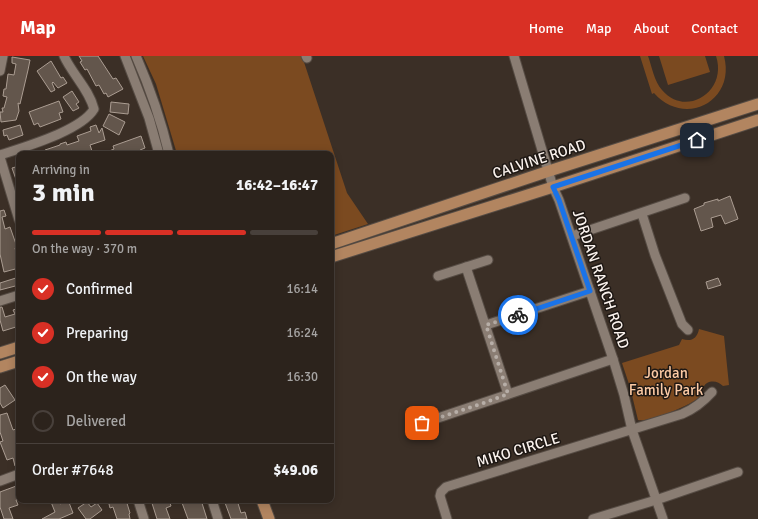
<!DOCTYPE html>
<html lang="en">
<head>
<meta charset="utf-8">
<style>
  body { margin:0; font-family:Signika,sans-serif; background:#382f29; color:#f1f3f6; height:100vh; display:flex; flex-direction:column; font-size:15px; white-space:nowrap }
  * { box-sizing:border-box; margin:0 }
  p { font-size:13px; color:#a6a4a3 }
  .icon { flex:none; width:22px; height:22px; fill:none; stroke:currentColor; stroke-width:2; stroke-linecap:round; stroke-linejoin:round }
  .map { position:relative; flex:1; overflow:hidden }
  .drawer { position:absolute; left:16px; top:95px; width:318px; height:352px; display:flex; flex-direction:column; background:#2c231c; border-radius:8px; box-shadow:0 2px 10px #0003,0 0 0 1px #48403b }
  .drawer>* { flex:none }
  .pin { position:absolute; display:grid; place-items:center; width:34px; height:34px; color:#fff; margin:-17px; border-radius:8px; box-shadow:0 2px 6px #0006 }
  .courier { position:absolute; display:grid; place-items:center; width:40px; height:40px; margin:-20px; border:3px solid #1a73e8; border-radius:50%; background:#fff; color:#222; box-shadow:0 1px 5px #0007 }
  .headline em { font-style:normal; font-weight:700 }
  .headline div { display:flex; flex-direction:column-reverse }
  .headline { display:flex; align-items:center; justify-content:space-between; height:68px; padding:0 16px }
  h1 { font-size:26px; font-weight:700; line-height:30px }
  .bar { display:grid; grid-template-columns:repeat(4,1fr); gap:6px 4px; align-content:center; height:48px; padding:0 16px }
  .bar i { height:5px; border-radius:3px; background:#48403b }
  .bar .selected { background:#d93025 }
  .bar p { grid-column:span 4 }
  .line { display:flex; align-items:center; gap:10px; padding:0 16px; border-top:1px solid #48403b }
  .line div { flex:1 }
  ol { padding:0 16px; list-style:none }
  li { display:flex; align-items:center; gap:12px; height:44px }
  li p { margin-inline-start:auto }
  li .icon { padding:4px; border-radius:50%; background:#d93025; color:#fff; stroke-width:4 }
  li:last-child { color:#a6a4a3 }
  li i { width:22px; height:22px; border:2px solid #48403b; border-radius:50% }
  header { display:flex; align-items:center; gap:24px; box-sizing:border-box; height:56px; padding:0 20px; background:#d93025; color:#fff }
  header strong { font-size:19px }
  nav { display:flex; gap:22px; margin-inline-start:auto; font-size:14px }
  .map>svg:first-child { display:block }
</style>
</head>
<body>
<header>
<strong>Map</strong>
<nav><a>Home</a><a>Map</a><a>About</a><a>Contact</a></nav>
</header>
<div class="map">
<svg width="758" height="463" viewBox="0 0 758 463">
  <rect width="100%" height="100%" fill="#3b2f26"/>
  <g fill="#7b4a20">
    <path d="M143,0H302L347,137L368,168L331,180V98H177L156,28Z"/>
    <path d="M640,0H648C652,11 654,25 662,34C685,62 728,36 716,0H724C736,45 685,72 654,37L652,38Z"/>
    <path d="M659,0H705L710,16L668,29Z"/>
    <path d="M699,273L724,280L729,329L723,330C719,326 713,324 707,327C702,330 703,336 700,340C694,349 646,367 638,364L630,331L622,307L679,289L682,283C691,286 697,283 699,273Z"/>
  </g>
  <g fill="#63564c" stroke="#ab9d92">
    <path d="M79,0H98L113,23L116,22L123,33L108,41L106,37L104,38L99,29L96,30L87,13L85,14L80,6L82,5Z"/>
    <path d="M12,1L30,4L28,14L20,48L18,47L19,55L16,64L1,66L0,56H3L2,52H4L7,41L3,40L4,33H6L8,18L14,19L16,8L12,7Z"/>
    <path d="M51,5L61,22L63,21L67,27L58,32L53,26L52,27L55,34L51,36L37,15Z"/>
    <path d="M72,35L79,46L76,48L79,52L73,55L63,41Z"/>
    <path d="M59,45L63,56L59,57L61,63L40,71L38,67L34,69L29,56Z"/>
    <path d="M111,46L129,48L128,58L110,56Z"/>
    <path d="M109,58L125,66L119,79L103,70Z"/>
    <path d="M20,69L23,79L9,84L7,79L4,80L3,74Z"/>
    <path d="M96,69L99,77L102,72L105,84L90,89L93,98H47L45,94L60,89V88L66,86L67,89L79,85L77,80L91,75L90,71Z"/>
    <path d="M141,80L145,92L140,94L142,98H102L114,93L113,90Z"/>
    <path d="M19,110V129H18L12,112Z"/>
    <path d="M730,140L738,163L725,168L721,159L711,162L713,171L701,175L694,153L704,149V147L718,143V145Z"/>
    <path d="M4,154L6,160L2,161L5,173L10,171L17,191L15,192L18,203H19V212L4,216L0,198V155Z"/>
    <path d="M19,221V229L0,234V227Z"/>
    <path d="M718,222L721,229L708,233L706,226Z"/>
    <path d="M0,251H2L5,261L15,258L13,254L19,252V270L3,275L0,264Z"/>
    <path d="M5,329L15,344L3,352L0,347V332Z"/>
    <path d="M7,357L13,374L16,373L19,384V408L15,410L13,402L7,404L0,386L3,385L0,376V359Z"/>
    <path d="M19,429V443L16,444L18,449L9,452L13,463H4L0,451V436Z"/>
    <path d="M58,444L60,448L68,444L73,457L59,463H42L55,456L51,446Z"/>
    <path d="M108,444H126L130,457L129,458L130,463H117L113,451L110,452Z"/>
    <path d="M151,444H169L171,450L166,452L170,463H157Z"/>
    <path d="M181,444H201L207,463H188Z"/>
    <path d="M224,444H237L241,457L245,456L247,463H231Z"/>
    <path d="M87,446L91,451L97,447L102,454L90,463H86L78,452Z"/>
  </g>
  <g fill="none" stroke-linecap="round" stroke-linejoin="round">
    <defs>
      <g id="minor">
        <path d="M125,0L149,62L159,98"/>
        <path d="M136,0C150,32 161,64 169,98"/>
        <path d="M306,0L307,2"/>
        <path d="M514,0L553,131L559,144L613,303L624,339L632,374L663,463"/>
        <path d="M0,15L3,0"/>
        <path d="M0,99C24,91 81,75 94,53C89,33 72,18 64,0"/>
        <path d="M0,101L19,164"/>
        <path d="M642,158L655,199L682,268L688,274"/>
        <path d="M572,180L685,142"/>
        <path d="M466,211L508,338"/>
        <path d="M438,220L488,204"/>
        <path d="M0,245L19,239"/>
        <path d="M486,269L590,235"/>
        <path d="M423,367L613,303"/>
        <path d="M0,425L19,418"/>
        <path d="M138,444L144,463"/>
        <path d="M212,444L218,463"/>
        <path d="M447,463L440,440L441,436L446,431L682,358C694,353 703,346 712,336"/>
        <path d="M593,463L656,444L738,416"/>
      </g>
      <g id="major">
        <path d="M331,188L549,115L758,48"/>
        <path d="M331,201L553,131L758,64"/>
        <path d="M0,297L19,291"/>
        <path d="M0,311L19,305"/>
        <path d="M262,444L269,463"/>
      </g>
    </defs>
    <use href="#minor" stroke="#564c44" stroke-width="11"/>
    <use href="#major" stroke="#564c44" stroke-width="13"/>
    <use href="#minor" stroke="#8a7d73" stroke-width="9"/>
    <use href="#major" stroke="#b28560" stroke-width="11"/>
  </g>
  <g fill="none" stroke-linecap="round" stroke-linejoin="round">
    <path stroke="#b7aea7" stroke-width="4" stroke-dasharray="0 7.2" d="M422,367L481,348L508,338L486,269L518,259"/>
    <path stroke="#1a73e8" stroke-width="5" d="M518,259L590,235L559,144L553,131L697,84"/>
  </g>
  <g text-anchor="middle" stroke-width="3" stroke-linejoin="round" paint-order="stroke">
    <g font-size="15" fill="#faf2ed" stroke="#1e1814">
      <text transform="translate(539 103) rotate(-18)" y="5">CALVINE ROAD</text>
      <text transform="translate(601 223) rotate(71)" y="5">JORDAN RANCH ROAD</text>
      <text transform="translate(518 394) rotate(-17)" y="5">MIKO CIRCLE</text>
    </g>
    <g font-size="15" fill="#fccaa4" stroke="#1e1814">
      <text x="666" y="322">Jordan<tspan x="666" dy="17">Family Park</tspan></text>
    </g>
  </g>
</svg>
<div class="pin" style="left:422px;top:367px;background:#ea580c"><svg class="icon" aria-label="bag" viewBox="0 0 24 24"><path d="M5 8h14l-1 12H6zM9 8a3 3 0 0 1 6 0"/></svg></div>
<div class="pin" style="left:697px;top:84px;background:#1f2937"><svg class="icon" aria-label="home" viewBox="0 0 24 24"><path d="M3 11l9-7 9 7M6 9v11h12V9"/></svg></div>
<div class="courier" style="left:518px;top:259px"><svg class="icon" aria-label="bike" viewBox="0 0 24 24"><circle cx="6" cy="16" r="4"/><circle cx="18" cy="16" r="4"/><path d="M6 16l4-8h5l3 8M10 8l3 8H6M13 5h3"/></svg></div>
<section class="drawer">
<div class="headline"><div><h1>3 min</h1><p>Arriving in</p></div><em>16:42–16:47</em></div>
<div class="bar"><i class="selected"></i><i class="selected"></i><i class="selected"></i><i></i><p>On the way · 370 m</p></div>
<ol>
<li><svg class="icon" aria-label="check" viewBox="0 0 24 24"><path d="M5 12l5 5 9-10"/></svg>Confirmed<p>16:14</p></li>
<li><svg class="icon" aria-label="check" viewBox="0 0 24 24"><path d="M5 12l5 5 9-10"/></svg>Preparing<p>16:24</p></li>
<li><svg class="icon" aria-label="check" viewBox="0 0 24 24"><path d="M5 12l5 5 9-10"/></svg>On the way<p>16:30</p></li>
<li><i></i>Delivered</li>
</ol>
<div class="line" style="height:52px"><div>Order #7648</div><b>$49.06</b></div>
</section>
</div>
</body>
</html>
